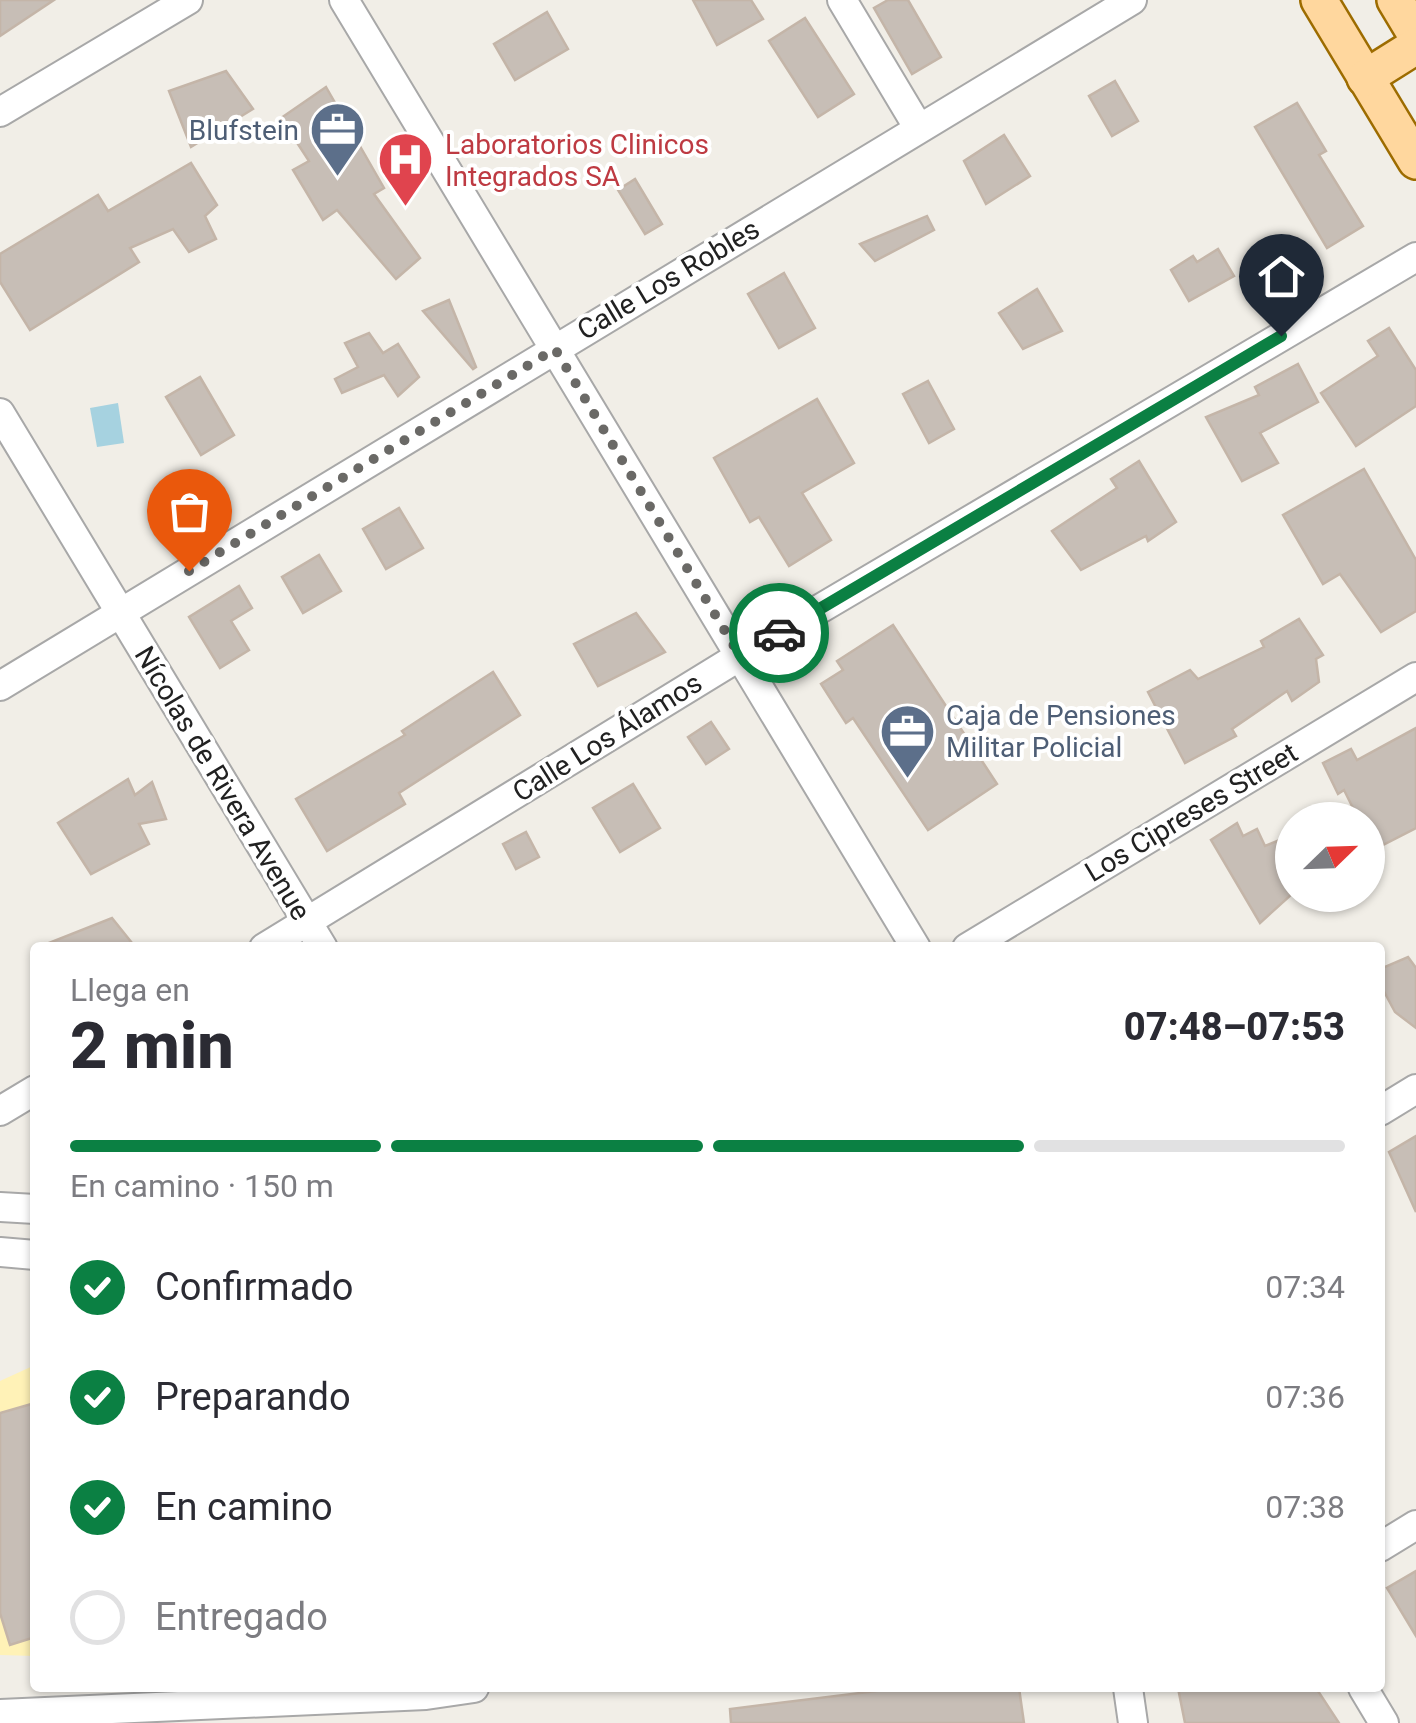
<!DOCTYPE html>
<html lang="es">
<head>
<meta charset="utf-8">
<style>
  body { margin:0; font-family:Roboto,sans-serif; background:#f7f7f7; color:#2b2b33; height:100vh; display:flex; flex-direction:column; font-size:38px; white-space:nowrap }
  * { box-sizing:border-box; margin:0 }
  p { font-size:32px; color:#7c7c81 }
  .icon { flex:none; width:55px; height:55px; fill:none; stroke:currentColor; stroke-width:2; stroke-linecap:round; stroke-linejoin:round }
  .map { position:relative; flex:1; overflow:hidden }
  .side { position:absolute; left:30px; top:942px; width:1355px; height:750px; display:flex; flex-direction:column; background:#fff; border-radius:10px; box-shadow:0 2px 8px #0004 }
  .side>* { flex:none }
  .needle { width:65px; rotate:67deg }
  .controls { position:absolute; left:1275px; top:802px; display:grid; gap:20px }
  .controls a { display:grid; place-items:center; width:110px; height:110px; border-radius:50%; background:#fff; box-shadow:0 2px 8px #0004; font-size:50px }
  .pin { position:absolute; display:grid; place-items:center; width:85px; height:85px; color:#fff; margin:-102px -42px; border-radius:50% 50% 50% 0; rotate:-45deg; box-shadow:0 0 10px #0007 }
  .pin .icon { rotate:45deg }
  .courier { position:absolute; display:grid; place-items:center; width:100px; height:100px; margin:-50px; border:8px solid #0b8043; border-radius:50%; background:#fff; color:#222; box-shadow:0 2px 12px #0007 }
  .headline em { font-style:normal; font-weight:800 }
  .headline div { display:flex; flex-direction:column-reverse }
  .headline { display:flex; align-items:center; justify-content:space-between; height:170px; padding:0 40px }
  h1 { font-size:65px; font-weight:800; line-height:75px }
  .bar { display:grid; grid-template-columns:repeat(4,1fr); gap:15px 10px; align-content:center; height:120px; padding:0 40px }
  .bar i { height:12px; border-radius:8px; background:#e1e1e2 }
  .bar .on { background:#0b8043 }
  .bar p { grid-column:span 4 }
  ol { padding:0 40px; list-style:none }
  li { display:flex; align-items:center; gap:30px; height:110px }
  li p { margin-inline-start:auto }
  li .icon { padding:10px; border-radius:50%; background:#0b8043; color:#fff; stroke-width:4 }
  li:last-child { color:#7c7c81 }
  li i { width:55px; height:55px; border:5px solid #e1e1e2; border-radius:50% }
  .map>svg:first-child { display:block }
</style>
</head>
<body>
<div class="map">
<svg width="1416" height="1723" viewBox="0 0 1416 1723">
  <rect width="100%" height="100%" fill="#f1eee7"/>
  <path fill="#fff2b7" d="M35,1365V1656L0,1655V1381Z"/>
  <path fill="#a6d2e0" d="M118,403L124,443L97,447L90,408Z"/>
  <g fill="#c7beb6" stroke="#c4b5a8" stroke-width="2.5">
    <path d="M0,0H54L0,36Z"/>
    <path d="M693,0H751L763,19L717,45Z"/>
    <path d="M888,0H908L941,57L912,74L874,8Z"/>
    <path d="M547,12L568,49L515,80L494,44Z"/>
    <path d="M805,18L854,94L818,117L769,41Z"/>
    <path d="M226,71L253,109L191,147L169,91Z"/>
    <path d="M1115,81L1138,121L1112,136L1089,96Z"/>
    <path d="M326,87L384,188L374,194L420,258L396,279L337,210L323,220L293,170L309,161L281,118Z"/>
    <path d="M1297,103L1326,151L1319,155L1363,226L1327,248L1255,127Z"/>
    <path d="M1004,135L1030,176L986,204L964,161Z"/>
    <path d="M191,163L217,205L205,216L216,239L189,252L173,229L130,248L139,262L30,330L0,282V254L98,195L108,211Z"/>
    <path d="M635,179L662,224L645,234L618,190Z"/>
    <path d="M927,216L934,230L875,261L860,244Z"/>
    <path d="M1218,249L1234,276L1189,301L1171,270L1193,256L1197,262Z"/>
    <path d="M784,273L815,328L779,348L748,294Z"/>
    <path d="M1037,289L1062,331L1023,349L999,313Z"/>
    <path d="M449,300L476,367L473,369L423,311Z"/>
    <path d="M1389,328L1416,370V406L1356,446L1321,393L1378,356L1368,341Z"/>
    <path d="M369,333L383,353L398,344L419,377L398,396L384,375L342,393L335,379L358,367L345,343Z"/>
    <path d="M1298,364L1318,402L1260,433L1278,463L1242,481L1206,417L1259,395L1255,387Z"/>
    <path d="M200,377L234,435L201,455L166,397Z"/>
    <path d="M928,381L954,429L929,443L903,394Z"/>
    <path d="M817,399L854,463L802,493L831,540L789,566L759,517L750,522L714,458Z"/>
    <path d="M1139,461L1176,522L1148,541L1146,536L1081,570L1052,531L1117,488L1111,479Z"/>
    <path d="M1364,469L1416,560V611L1381,632L1340,574L1323,584L1283,515Z"/>
    <path d="M399,508L423,548L386,569L363,529Z"/>
    <path d="M319,555L341,591L303,613L282,577Z"/>
    <path d="M239,586L252,608L231,621L249,650L220,668L189,617Z"/>
    <path d="M636,613L665,652L598,686L574,644Z"/>
    <path d="M1299,619L1323,655L1316,659L1319,682L1292,701L1287,691L1232,729L1236,736L1185,763L1148,692L1190,670L1198,679L1264,647L1261,641Z"/>
    <path d="M893,625L997,784L928,830L853,718L846,723L821,684L843,670L837,661Z"/>
    <path d="M493,672L520,715L399,793L405,804L327,851L296,799L405,735L402,731Z"/>
    <path d="M711,722L729,749L706,764L688,737Z"/>
    <path d="M1416,728V828L1375,849L1368,836V820H1359L1344,790L1338,794L1323,763L1351,749L1357,760Z"/>
    <path d="M128,779L135,795L152,782L166,819L139,824L149,844L91,874L58,823Z"/>
    <path d="M633,784L660,828L620,852L593,808Z"/>
    <path d="M1237,823L1243,836L1257,829L1265,846L1282,839L1292,856V894L1260,923L1211,840Z"/>
    <path d="M526,832L539,857L516,869L503,844Z"/>
    <path d="M112,918L136,948H41V946Z"/>
    <path d="M1408,957L1416,968V1028L1395,1012L1380,984V969Z"/>
    <path d="M1416,1136V1212L1389,1152Z"/>
    <path d="M35,1403V1637L10,1645L0,1613V1413Z"/>
    <path d="M1416,1571V1636L1387,1588Z"/>
    <path d="M901,1688H1019L1024,1723H731L730,1709Z"/>
    <path d="M1178,1688H1316L1339,1723H1185Z"/>
  </g>
  <g fill="none" stroke-linecap="round" stroke-linejoin="round">
    <defs>
      <g id="minor">
        <path d="M344,0L916,948"/>
        <path d="M842,0L918,127"/>
        <path d="M0,112L188,0"/>
        <path d="M0,413L323,948"/>
        <path d="M0,686L1132,0"/>
        <path d="M264,948L740,656L1416,257"/>
        <path d="M967,948L1416,677"/>
        <path d="M0,1111L35,1090"/>
        <path d="M1380,1111L1416,1089"/>
        <path d="M0,1207L35,1209"/>
        <path d="M0,1252L35,1255"/>
        <path d="M1380,1547L1416,1525"/>
        <path d="M1128,1688L1133,1723"/>
        <path d="M1363,1688L1384,1723"/>
        <path d="M0,1714L426,1695L474,1688"/>
      </g>
      <g id="major">
        <path d="M1319,0L1416,161"/>
        <path d="M1395,0L1416,35"/>
        <path d="M1365,78L1416,46"/>
      </g>
    </defs>
    <use href="#minor" stroke="#a8a8a8" stroke-width="32"/>
    <use href="#major" stroke="#9d6c00" stroke-width="40"/>
    <use href="#minor" stroke="#fff" stroke-width="28"/>
    <use href="#major" stroke="#ffd79e" stroke-width="35"/>
  </g>
  <g fill="none" stroke-linecap="round" stroke-linejoin="round">
    <path stroke="#6a6966" stroke-width="10" stroke-dasharray="0 18" d="M189,571L555,349L740,656L779,633"/>
    <path stroke="#0b8043" stroke-width="12" d="M779,633L1281,336"/>
  </g>
  <defs>
    <symbol id="office-pin" viewBox="-11 -11 22 30"><path d="M0 17L-7.5 6A9.5 9.5 0 1 1 7.5 6Z" fill="#5c6f8a" stroke="#fff"/><path d="M-6-3h4V-5.5h4V-3h4V5H-6ZM-1-4.5V-3h2v-1.5ZM-6 0V1H6V0Z" fill="#fff"/></symbol>
    <symbol id="hospital-pin" viewBox="-11 -11 22 30"><path d="M0 17L-7.5 6A9.5 9.5 0 1 1 7.5 6Z" fill="#e0444e" stroke="#fff"/><path d="M-5-5h3v3.5h4V-5h3V5h-3V1.5h-4V5h-3Z" fill="#fff"/></symbol>
  </defs>
  <g fill-rule="evenodd">
    <use href="#office-pin" x="306" y="98" width="63" height="86"/>
    <use href="#hospital-pin" x="374" y="128" width="63" height="86"/>
    <use href="#office-pin" x="876" y="700" width="63" height="86"/>
  </g>
  <g text-anchor="middle" stroke-width="8" stroke-linejoin="round" paint-order="stroke">
    <g font-size="28" fill="#4e5e75" stroke="#fff" text-anchor="end">
      <text x="299" y="140">Blufstein</text>
      <text x="946" y="725" text-anchor="start">Caja de Pensiones<tspan x="946" dy="32">Militar Policial</tspan></text>
    </g>
    <g font-size="28" fill="#be3a42" stroke="#fff" text-anchor="start">
      <text x="445" y="154">Laboratorios Clinicos<tspan x="445" dy="32">Integrados SA</tspan></text>
    </g>
    <g font-size="28" fill="#212121" stroke="#fff">
      <text transform="translate(668 279) rotate(-31)" y="10">Calle Los Robles</text>
      <text transform="translate(607 737) rotate(-32)" y="10">Calle Los Álamos</text>
      <text transform="translate(223 783) rotate(59)" y="10">Nícolas de Rivera Avenue</text>
      <text transform="translate(1191 812) rotate(-31)" y="10">Los Cipreses Street</text>
    </g>
  </g>
</svg>
<div class="controls">
<a><svg class="needle" viewBox="-14 -14 28 28"><path d="M0-13l5 13h-10z" fill="#e53935"/><path d="M0 13l5-13h-10z" fill="#7c7c81"/></svg></a>
</div>
<div class="pin" style="left:189px;top:571px;background:#ea580c"><svg class="icon" aria-label="bag" viewBox="0 0 24 24"><path d="M5 8h14l-1 12H6zM9 8a3 3 0 0 1 6 0"/></svg></div>
<div class="pin" style="left:1281px;top:336px;background:#1f2937"><svg class="icon" aria-label="home" viewBox="0 0 24 24"><path d="M3 11l9-7 9 7M6 9v11h12V9"/></svg></div>
<div class="courier" style="left:779px;top:633px"><svg class="icon" aria-label="car" viewBox="0 0 24 24"><path d="M5 17H2v-5l4-1 3-4h7l3 4 3 1v5h-3M9 17h6M6 11h13"/><circle cx="7" cy="17" r="2"/><circle cx="17" cy="17" r="2"/></svg></div>
<section class="side">
<div class="headline"><div><h1>2 min</h1><p>Llega en</p></div><em>07:48–07:53</em></div>
<div class="bar"><i class="on"></i><i class="on"></i><i class="on"></i><i></i><p>En camino · 150 m</p></div>
<ol>
<li><svg class="icon" aria-label="check" viewBox="0 0 24 24"><path d="M5 12l5 5 9-10"/></svg>Confirmado<p>07:34</p></li>
<li><svg class="icon" aria-label="check" viewBox="0 0 24 24"><path d="M5 12l5 5 9-10"/></svg>Preparando<p>07:36</p></li>
<li><svg class="icon" aria-label="check" viewBox="0 0 24 24"><path d="M5 12l5 5 9-10"/></svg>En camino<p>07:38</p></li>
<li><i></i>Entregado</li>
</ol>
</section>
</div>
</body>
</html>
